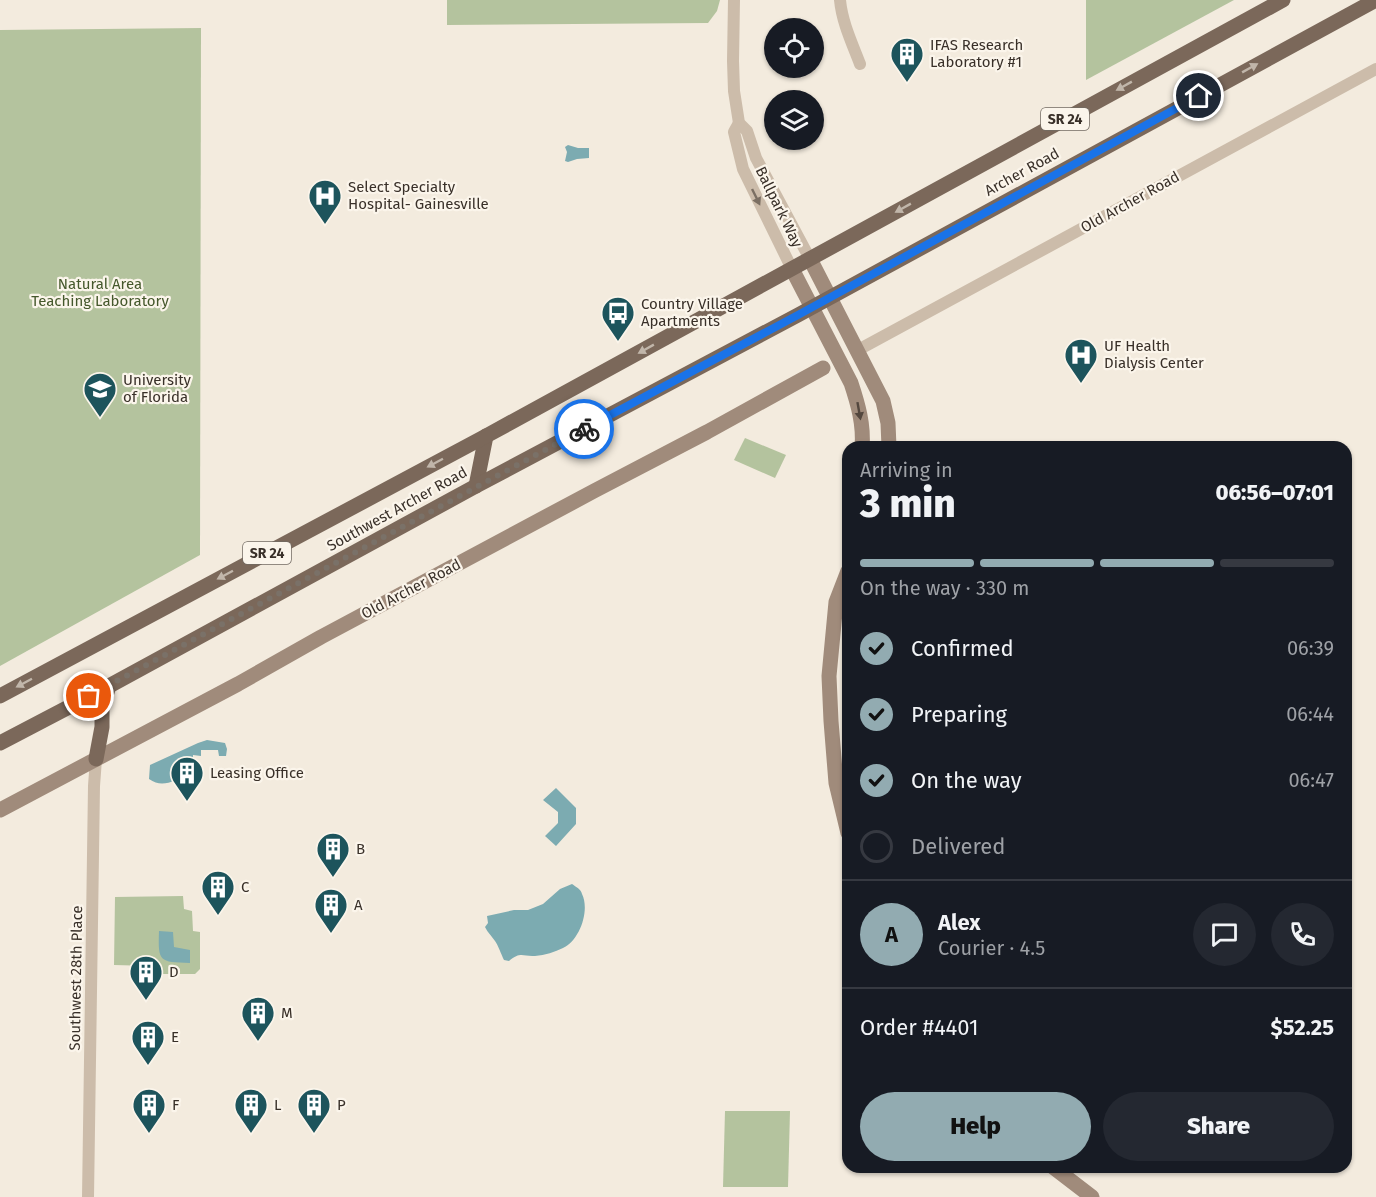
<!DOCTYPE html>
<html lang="en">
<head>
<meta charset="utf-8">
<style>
  body { margin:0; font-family:"Fira Sans",sans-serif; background:#242831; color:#f1f3f6; height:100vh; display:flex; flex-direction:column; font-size:22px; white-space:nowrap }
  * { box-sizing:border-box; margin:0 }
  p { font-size:20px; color:#9ea1a6 }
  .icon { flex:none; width:33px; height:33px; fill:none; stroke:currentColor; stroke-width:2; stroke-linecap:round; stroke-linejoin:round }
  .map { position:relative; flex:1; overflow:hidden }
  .sheet { position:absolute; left:842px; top:441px; width:510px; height:732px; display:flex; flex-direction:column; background:#171b24; border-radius:18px; box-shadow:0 2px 4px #0004 }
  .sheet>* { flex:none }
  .fabs { position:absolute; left:764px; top:18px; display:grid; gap:12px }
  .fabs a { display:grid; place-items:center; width:60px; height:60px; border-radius:50%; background:#171b24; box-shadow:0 2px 4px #0004; font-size:30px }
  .pin { position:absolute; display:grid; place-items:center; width:51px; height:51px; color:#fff; margin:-26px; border:3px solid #fff; border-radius:50%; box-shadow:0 2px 6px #0007 }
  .courier { position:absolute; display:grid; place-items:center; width:60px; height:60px; margin:-30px; border:4px solid #1a73e8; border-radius:50%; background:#fff; color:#222; box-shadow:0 2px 8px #0007 }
  .overview em { font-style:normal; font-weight:800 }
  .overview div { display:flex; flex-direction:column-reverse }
  .overview { display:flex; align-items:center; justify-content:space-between; height:102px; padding:0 18px }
  h1 { font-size:39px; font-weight:800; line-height:45px }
  .bar { display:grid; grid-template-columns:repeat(4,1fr); gap:9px 6px; align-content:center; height:72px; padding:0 18px }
  .bar i { height:8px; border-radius:4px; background:#363941 }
  .bar .current { background:#92abb1 }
  .bar p { grid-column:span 4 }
  .line { display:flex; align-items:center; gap:15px; padding:0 18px; border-top:2px solid #363941 }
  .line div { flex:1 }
  .round { display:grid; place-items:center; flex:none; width:63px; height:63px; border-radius:32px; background:#242831 }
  ol { padding:0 18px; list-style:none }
  li { display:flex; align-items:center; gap:18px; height:66px }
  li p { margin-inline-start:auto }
  li .icon { padding:6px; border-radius:50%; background:#92abb1; color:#111; stroke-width:4 }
  li:last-child { color:#9ea1a6 }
  li i { width:33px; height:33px; border:3px solid #363941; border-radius:50% }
  .cta { display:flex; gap:12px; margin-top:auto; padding:12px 18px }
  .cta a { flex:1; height:69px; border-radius:36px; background:#92abb1; color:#111; font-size:24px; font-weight:800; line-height:69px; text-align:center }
  .cta a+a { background:#242831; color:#f1f3f6 }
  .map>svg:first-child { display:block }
</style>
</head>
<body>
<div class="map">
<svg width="1376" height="1197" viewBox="0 0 1376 1197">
  <rect width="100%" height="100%" fill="#f3ebde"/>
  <g fill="#b4c39e">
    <path d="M447,0H720L717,11L708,23L447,25Z"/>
    <path d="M1086,0H1234L1086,80Z"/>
    <path d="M201,28L200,555L0,666V30Z"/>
    <path d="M745,438L786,455L775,478L734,460Z"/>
    <path d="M183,896L184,909L192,911L193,931L200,932V969L195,974H154L152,966L114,965L115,897Z"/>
    <path d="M725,1111H790L788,1187H723Z"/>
  </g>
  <g fill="#7cabb1">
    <path d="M568,145L578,148H589V158L577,159L568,162L565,161L567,152L565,147Z"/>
    <path d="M207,740L225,743L227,749L226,756H219L218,750H201V756L193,755L192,772L189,775C174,780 163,789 149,779L150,765L198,743Z"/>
    <path d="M556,788L576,808V824L556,846L545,836L558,823V812L543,800Z"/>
    <path d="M572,884C576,887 581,889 582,894C590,910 580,940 563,948C555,952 545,955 535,956C523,957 521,951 509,961L504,960C501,954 498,945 495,941C491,935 488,933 485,927L488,923L487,916L514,910H528L543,904L560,889Z"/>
    <path d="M159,931L173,932L174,947L190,950V963C159,962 158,962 159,931Z"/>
  </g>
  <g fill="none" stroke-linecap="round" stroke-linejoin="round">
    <g stroke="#ccbcaa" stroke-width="12">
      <path d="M734,0L733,61L734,91L739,123L747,131L756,158L810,259"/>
      <path d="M840,0C842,22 852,43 860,64"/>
      <path d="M739,123L734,132L743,169L792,269"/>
      <path d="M858,350L1376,69"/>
      <path d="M88,1197L94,786L96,759"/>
    </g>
    <g stroke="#a08b7b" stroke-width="15">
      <path d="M810,259L883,401L888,423L889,447"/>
      <path d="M792,269L851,383C858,404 864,425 862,447"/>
      <path d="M848,571L836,602L829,676L831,721L836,783L848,833"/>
      <path d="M0,810L238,684L321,637L594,491L707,432L823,368"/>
      <path d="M1053,1167L1092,1197"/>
    </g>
    <g stroke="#7b685a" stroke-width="15">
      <path d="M476,486L486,436"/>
      <path d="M0,696L486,436L1283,0"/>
      <path d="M0,743L109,686L476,486L798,315L1376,0"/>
      <path d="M96,759L102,727V708L109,686"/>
    </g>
  </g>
  <defs><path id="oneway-solid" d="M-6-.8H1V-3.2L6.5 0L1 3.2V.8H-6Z" transform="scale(1.5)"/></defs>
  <g fill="#c1b6aa">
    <use href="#oneway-solid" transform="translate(1250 68) rotate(-29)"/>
    <use href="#oneway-solid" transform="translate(1124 86) rotate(151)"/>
    <use href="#oneway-solid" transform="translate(903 208) rotate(151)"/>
    <use href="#oneway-solid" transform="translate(646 349) rotate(151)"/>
    <use href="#oneway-solid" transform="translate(435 463) rotate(152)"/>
    <use href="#oneway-solid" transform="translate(225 575) rotate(152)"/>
    <use href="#oneway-solid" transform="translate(24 683) rotate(152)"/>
  </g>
  <use fill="#7b6f63" href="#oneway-solid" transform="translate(756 197) rotate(64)"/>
  <use fill="#53473e" href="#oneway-solid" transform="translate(859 411) rotate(80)"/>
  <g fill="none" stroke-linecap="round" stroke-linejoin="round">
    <path stroke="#7a7168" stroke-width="6" stroke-dasharray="0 10.8" d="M89,696L584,429"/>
    <path stroke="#1a73e8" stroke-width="8" d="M584,429L798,315L1199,96"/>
  </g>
  <defs>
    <symbol id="building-pin" viewBox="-11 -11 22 30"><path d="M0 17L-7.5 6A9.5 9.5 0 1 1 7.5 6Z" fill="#1d545c" stroke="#fbf5eb"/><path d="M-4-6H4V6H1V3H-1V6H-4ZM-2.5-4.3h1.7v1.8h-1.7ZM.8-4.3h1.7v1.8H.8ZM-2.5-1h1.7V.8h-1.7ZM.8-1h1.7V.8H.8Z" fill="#fff"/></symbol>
    <symbol id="hospital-pin" viewBox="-11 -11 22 30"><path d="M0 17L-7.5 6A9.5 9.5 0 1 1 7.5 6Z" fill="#1d545c" stroke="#fbf5eb"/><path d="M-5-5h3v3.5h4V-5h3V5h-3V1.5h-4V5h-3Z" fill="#fff"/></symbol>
    <symbol id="bus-pin" viewBox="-11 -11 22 30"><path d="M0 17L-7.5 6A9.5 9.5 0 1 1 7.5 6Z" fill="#1d545c" stroke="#fbf5eb"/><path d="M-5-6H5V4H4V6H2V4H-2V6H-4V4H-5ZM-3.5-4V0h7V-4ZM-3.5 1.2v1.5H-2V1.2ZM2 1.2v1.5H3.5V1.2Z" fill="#fff"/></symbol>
    <symbol id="university-pin" viewBox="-11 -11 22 30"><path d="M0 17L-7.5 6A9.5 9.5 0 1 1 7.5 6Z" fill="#1d545c" stroke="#fbf5eb"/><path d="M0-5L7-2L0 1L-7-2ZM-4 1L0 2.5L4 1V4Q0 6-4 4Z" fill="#fff"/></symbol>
  </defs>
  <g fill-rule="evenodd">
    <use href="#building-pin" x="888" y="35" width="38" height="52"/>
    <use href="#hospital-pin" x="306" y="177" width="38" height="52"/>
    <use href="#bus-pin" x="599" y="294" width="38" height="52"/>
    <use href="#hospital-pin" x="1062" y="336" width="38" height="52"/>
    <use href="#university-pin" x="81" y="370" width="38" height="52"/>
    <use href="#building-pin" x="168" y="754" width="38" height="52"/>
    <use href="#building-pin" x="314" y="830" width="38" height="52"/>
    <use href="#building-pin" x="199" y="868" width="38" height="52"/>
    <use href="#building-pin" x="312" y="886" width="38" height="52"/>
    <use href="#building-pin" x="127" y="953" width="38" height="52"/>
    <use href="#building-pin" x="239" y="994" width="38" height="52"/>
    <use href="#building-pin" x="129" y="1018" width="38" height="52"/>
    <use href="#building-pin" x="130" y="1086" width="38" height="52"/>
    <use href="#building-pin" x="232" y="1086" width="38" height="52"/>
    <use href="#building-pin" x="295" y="1086" width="38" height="52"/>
  </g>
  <g text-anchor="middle" stroke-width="4.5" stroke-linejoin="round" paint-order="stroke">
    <g fill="#fbf5eb" stroke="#736b63" stroke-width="1.5">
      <rect x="1041" y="108" width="48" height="22" rx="4.5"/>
      <rect x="243" y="542" width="48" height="22" rx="4.5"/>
    </g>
    <g font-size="14" font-weight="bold" fill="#393029">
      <text x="1065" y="124">SR 24</text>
      <text x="267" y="558">SR 24</text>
    </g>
    <g font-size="15" fill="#393029" stroke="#fbf5eb" text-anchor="start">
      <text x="930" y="50">IFAS Research<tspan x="930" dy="17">Laboratory #1</tspan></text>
      <text x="348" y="192">Select Specialty<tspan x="348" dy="17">Hospital- Gainesville</tspan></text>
      <text x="641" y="309">Country Village<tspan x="641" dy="17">Apartments</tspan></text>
      <text x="1104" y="351">UF Health<tspan x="1104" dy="17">Dialysis Center</tspan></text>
      <text x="123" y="385">University<tspan x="123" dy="17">of Florida</tspan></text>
      <text x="210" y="778">Leasing Office</text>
      <text x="356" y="854">B</text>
      <text x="241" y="892">C</text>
      <text x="354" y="910">A</text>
      <text x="169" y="977">D</text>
      <text x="281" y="1018">M</text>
      <text x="171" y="1042">E</text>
      <text x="172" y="1110">F</text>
      <text x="274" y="1110">L</text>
      <text x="337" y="1110">P</text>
    </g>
    <g font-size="15" fill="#393029" stroke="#fbf5eb">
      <text transform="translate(1022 172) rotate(-29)" y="5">Archer Road</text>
      <text transform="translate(1130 202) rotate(-29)" y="5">Old Archer Road</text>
      <text transform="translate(779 207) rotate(64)" y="5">Ballpark Way</text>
      <text transform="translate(397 509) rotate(-29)" y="5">Southwest Archer Road</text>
      <text transform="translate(411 589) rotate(-28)" y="5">Old Archer Road</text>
      <text transform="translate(76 978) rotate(-89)" y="5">Southwest 28th Place</text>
    </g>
    <g font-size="15" fill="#45582c" stroke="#fbf5eb">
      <text x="100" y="289">Natural Area<tspan x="100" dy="17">Teaching Laboratory</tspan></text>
    </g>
  </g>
</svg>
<div class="fabs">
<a><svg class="icon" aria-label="locate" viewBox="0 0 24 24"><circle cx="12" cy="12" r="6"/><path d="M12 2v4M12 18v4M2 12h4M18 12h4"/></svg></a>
<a><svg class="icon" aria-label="layers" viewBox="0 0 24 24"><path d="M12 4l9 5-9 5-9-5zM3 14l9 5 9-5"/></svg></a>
</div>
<div class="pin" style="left:89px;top:696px;background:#ea580c"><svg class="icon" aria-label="bag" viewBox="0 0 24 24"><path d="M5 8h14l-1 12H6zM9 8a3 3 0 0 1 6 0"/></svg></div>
<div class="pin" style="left:1199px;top:96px;background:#1f2937"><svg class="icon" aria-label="home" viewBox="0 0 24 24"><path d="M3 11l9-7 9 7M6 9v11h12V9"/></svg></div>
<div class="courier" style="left:584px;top:429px"><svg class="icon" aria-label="bike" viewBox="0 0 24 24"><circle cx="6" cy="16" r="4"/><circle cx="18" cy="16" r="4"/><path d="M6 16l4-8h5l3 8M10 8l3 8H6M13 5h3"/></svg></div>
<section class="sheet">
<div class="overview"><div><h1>3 min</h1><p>Arriving in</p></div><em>06:56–07:01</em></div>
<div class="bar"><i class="current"></i><i class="current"></i><i class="current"></i><i></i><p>On the way · 330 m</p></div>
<ol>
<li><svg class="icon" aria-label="check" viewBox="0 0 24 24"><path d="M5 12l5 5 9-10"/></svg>Confirmed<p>06:39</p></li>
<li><svg class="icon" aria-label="check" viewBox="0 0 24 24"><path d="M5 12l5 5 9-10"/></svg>Preparing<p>06:44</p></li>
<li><svg class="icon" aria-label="check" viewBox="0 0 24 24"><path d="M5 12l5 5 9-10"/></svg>On the way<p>06:47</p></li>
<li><i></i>Delivered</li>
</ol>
<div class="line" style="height:108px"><b class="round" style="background:#92abb1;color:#111">A</b><div><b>Alex</b><p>Courier · 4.5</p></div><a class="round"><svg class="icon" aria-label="chat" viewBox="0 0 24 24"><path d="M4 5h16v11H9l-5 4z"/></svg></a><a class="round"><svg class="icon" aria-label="phone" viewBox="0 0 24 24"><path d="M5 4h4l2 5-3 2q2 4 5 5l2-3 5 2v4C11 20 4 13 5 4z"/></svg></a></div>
<div class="line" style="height:78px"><div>Order #4401</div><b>$52.25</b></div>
<div class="cta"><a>Help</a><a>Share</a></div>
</section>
</div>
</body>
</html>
